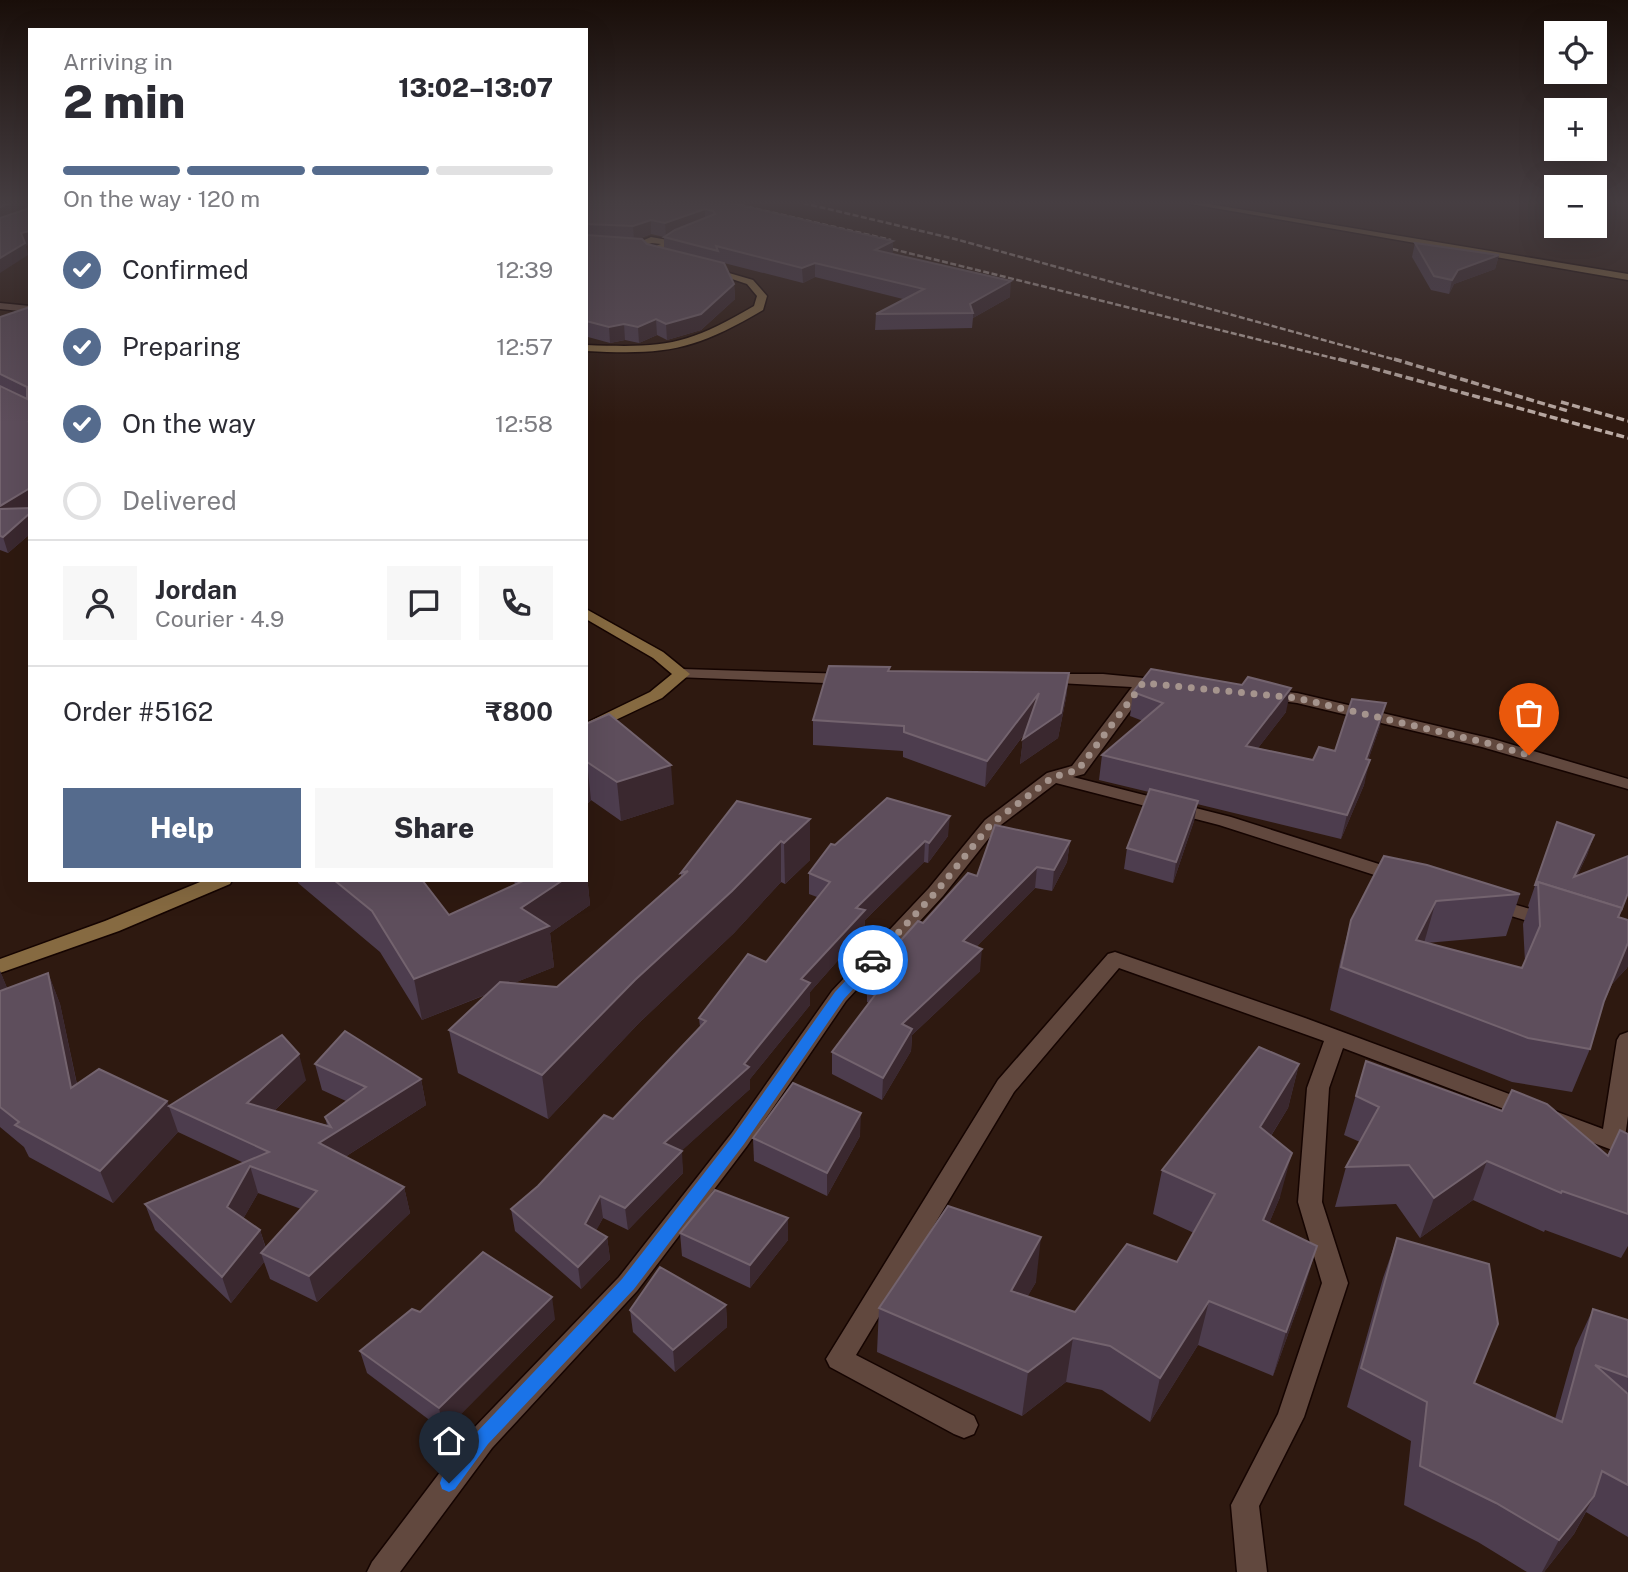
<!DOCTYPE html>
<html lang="en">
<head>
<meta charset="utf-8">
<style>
  body { margin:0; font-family:"Public Sans",sans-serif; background:#f7f7f7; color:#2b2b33; height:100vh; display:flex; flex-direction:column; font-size:26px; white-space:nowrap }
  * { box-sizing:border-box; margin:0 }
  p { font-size:23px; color:#7c7c81 }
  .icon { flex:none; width:38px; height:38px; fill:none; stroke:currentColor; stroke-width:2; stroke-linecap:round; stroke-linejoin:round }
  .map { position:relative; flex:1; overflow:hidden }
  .sheet { position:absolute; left:28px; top:28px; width:560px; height:854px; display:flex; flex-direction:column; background:#fff; border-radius:0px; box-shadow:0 7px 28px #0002 }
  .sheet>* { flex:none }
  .controls { position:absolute; left:1544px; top:21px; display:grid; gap:14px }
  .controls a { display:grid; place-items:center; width:63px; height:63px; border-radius:0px; background:#fff; box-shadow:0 7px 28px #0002; font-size:35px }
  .pin { position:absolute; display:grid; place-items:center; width:60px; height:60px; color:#fff; margin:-72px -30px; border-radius:50% 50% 50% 0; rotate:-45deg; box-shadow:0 0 7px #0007 }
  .pin .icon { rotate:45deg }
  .courier { position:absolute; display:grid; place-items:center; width:70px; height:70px; margin:-35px; border:5px solid #1a73e8; border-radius:50%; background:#fff; color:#222; box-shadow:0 2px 9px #0007 }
  .summary em { font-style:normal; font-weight:800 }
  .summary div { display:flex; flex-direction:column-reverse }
  .summary { display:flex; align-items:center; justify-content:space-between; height:119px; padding:0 35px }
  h1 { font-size:46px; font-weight:800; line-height:52px }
  .bar { display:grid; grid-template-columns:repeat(4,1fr); gap:10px 7px; align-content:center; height:84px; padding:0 35px }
  .bar i { height:9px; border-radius:5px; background:#e1e1e2 }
  .bar .selected { background:#556b8d }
  .bar p { grid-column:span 4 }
  .line { display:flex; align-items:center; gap:18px; padding:0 35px; border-top:2px solid #e1e1e2 }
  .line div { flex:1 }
  .round { display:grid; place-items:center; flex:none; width:74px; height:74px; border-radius:0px; background:#f7f7f7 }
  ol { padding:0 35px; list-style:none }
  li { display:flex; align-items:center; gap:21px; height:77px }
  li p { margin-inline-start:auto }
  li .icon { padding:7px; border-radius:50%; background:#556b8d; color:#fff; stroke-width:4 }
  li:last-child { color:#7c7c81 }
  li i { width:38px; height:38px; border:4px solid #e1e1e2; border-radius:50% }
  .cta { display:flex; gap:14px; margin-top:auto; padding:14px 35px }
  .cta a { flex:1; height:80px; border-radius:0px; background:#556b8d; color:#fff; font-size:28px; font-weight:800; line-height:80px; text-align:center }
  .cta a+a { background:#f7f7f7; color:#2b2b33 }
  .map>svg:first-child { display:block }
</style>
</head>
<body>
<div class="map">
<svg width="1628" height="1572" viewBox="0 0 1628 1572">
  <rect width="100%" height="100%" fill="#2e1910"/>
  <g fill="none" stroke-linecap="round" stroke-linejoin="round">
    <defs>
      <g id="street">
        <path d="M0,303L30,306V312L0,309Z"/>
        <path d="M682,669L850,674L858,679L850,684L676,677L674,674Z"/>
        <path d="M1046,674H1103L1164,680L1172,685L1164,690L1147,688L1084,774L1073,777L1231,817L1404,872L1406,876L1397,882L1390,880L1219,825L1056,783L997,828L943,896L846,1001L747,1146L637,1291L492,1448L400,1572H367L372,1562L472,1430L619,1277L731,1134L832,991L929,888L985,820L1047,773L1072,766L1132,687L1040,682L1038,679L1040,676Z"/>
        <path d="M1265,690L1297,693L1493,739L1628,779V789L1482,747L1297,703L1259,698L1257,695Z"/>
        <path d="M1495,899L1555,916L1558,921L1555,926L1548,927L1488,909L1485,905L1488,901Z"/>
        <path d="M1115,952L1305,1018L1603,1129L1617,1040L1620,1035L1628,1032V1116L1625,1137L1628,1138V1156L1343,1048L1329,1088L1322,1202L1348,1283L1304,1417L1259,1506L1267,1572H1237L1231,1505L1278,1414L1322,1283L1298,1202L1307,1088L1324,1041L1119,968L1014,1092L856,1355L974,1416L978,1425L974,1434L964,1438L954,1434L830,1367L826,1359L998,1080L1108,954Z"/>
      </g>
      <g id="secondary">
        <path d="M1185,203H1203L1628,274V280Z"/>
        <path d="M651,237L668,240L673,245L654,253L630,246ZM652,243L661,244L653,247L645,245Z"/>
        <path d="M705,266L753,280L767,296L763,310C693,351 666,355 586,351V345C664,348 686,346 754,306L757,296L747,284L705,270Z"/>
        <path d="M586,609L663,652L690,674L662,698L586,734V723L650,692L672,674L653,658L586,619Z"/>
        <path d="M205,880H232L230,884L119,931L0,973V959L105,921Z"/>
      </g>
    </defs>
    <use href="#street" stroke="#150401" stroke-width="3"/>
    <use href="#secondary" stroke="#150401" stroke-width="3"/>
    <use href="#street" fill="#61483e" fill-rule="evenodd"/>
    <use href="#secondary" fill="#866a41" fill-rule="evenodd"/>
    <g stroke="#bbaba4" stroke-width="2.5" stroke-dasharray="6 2.5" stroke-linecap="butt">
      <path d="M731,203L891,240"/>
      <path d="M803,203L955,239L1400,361"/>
      <path d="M876,245L1345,361"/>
    </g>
    <g stroke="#bbaba4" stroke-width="3.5" stroke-dasharray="8 3.5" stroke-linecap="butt">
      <path d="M1339,359L1628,438"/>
      <path d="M1394,359L1568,411"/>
      <path d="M1561,402L1628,421"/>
    </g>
  </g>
  <g fill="#4d3d4e" fill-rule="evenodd">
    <path d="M586,203H731L893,241V254L1010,297L973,318L972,328L875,330L876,314L903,299L815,277L803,283L724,263L734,284L735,299L701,330L667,340L657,335L639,343L625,340L610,343L588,337L586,338ZM651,234L664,237V248L647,244L638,239Z"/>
    <path d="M1415,243L1499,255L1495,269L1454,284L1449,294L1431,290L1412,257Z"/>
    <path d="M30,307V534L8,553L0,550V317Z"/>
    <path d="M890,671L1069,673L1066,698L1058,738L1020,764L1023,739L1025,733L985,787L903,757V751L813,745V720Z"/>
    <path d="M1133,692L1286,712L1258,748L1313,760L1335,751L1380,726L1368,760L1364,785L1341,839L1197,804L1194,821L1173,883L1124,869L1127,848L1149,792L1099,780L1102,755L1143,721L1130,716Z"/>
    <path d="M586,724L674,804L621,821L591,800L586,805Z"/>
    <path d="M737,801L810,860L785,884L781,882L734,933L639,1023L548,1119L458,1073L449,1030L488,994L422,1020L380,952L298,883V880H430L424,882L449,915L515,885L514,880H586V866L590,905L550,933L554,967L514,983L557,987L681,877V873Z"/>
    <path d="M1557,822L1594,835L1587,855L1577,876L1628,893L1619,917L1628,920V965L1627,968L1612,984L1602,1006L1590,1049L1572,1092L1512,1082L1330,1010L1340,962L1351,920L1384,856L1520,894L1506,936L1426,943L1522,968L1525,962L1523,924L1529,907L1528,906Z"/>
    <path d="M948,836L928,863L924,862L865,920L864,931L810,992V1005L750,1079V1089L681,1151L683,1173L628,1230L603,1218L596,1230L607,1237L610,1259L581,1289L515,1231L511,1209L613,1119L700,1027L699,1018L766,962L817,897L809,894V873L835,845Z"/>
    <path d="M1070,841L1067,862L1052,891L1035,888L976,947L980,971L912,1035L911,1051L882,1100L832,1074V1052L869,1003L867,1002V981L923,923L977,876Z"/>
    <path d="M0,971L7,988L48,973L60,1004L77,1084L167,1101L169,1106L306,1080L274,1111L327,1125L325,1117L346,1101L322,1090L315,1064L421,1079L426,1105L345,1157L404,1187L410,1213L317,1302L270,1279L264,1262L231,1303L155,1230L145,1204L244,1163L178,1132L113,1203L29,1157L24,1147L0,1127ZM258,1193L301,1209L266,1248L260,1230L243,1219Z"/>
    <path d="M1366,1061L1608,1156L1628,1134V1246L1621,1258L1545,1230L1544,1232L1473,1200L1420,1238L1396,1204L1335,1207L1346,1167L1360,1142L1344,1135Z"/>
    <path d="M1299,1064L1288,1108L1271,1136L1280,1197L1269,1223L1304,1290L1273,1376L1198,1345L1150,1422L1102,1390L1066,1382L1022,1416L877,1352L879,1308L1036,1282L1027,1297L1075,1312L1177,1262L1194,1233L1153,1214L1162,1170Z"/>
    <path d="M860,1136L827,1196L754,1161L753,1138Z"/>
    <path d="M788,1218V1240L750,1288L682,1256L680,1233Z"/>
    <path d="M1397,1238L1474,1383L1555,1419L1575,1348L1593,1309L1628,1320V1537L1586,1512L1574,1534L1544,1572H1527L1478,1542L1404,1505L1411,1441L1347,1407L1383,1278Z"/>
    <path d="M726,1305L727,1327L675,1372L633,1332L630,1310Z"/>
    <path d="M555,1319L444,1431L367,1373L360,1351Z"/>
  </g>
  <g fill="#3a282f">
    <path d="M11,203H27L29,210L0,220V207Z"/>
    <path d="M705,209V223L666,237L665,223Z"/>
    <path d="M651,220V234L634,240L633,226Z"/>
    <path d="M30,231V244L26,246L28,255L0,273V258L21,233Z"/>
    <path d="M893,241V255L875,250Z"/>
    <path d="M1499,255L1495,269L1454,284L1449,294L1452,280L1458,270Z"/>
    <path d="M815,263V277L803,283L802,268Z"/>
    <path d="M1011,281L1010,297L973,318V313L970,304Z"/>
    <path d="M734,284L735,299L701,330L667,340L666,324Z"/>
    <path d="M656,319L657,335L639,343L638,327Z"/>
    <path d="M586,321L588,337L586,338Z"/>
    <path d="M624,324L625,340L610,343L609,327Z"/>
    <path d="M30,488V507L0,521V506Z"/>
    <path d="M30,513V534L8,553L3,537Z"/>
    <path d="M1069,673L1066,698L1058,738L1020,764L1023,739Z"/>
    <path d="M1291,688L1286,712L1241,770L1246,746Z"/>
    <path d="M1039,693L1036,718L985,787L987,761Z"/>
    <path d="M1386,703L1380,726L1360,784L1366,759Z"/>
    <path d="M1370,760L1364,785L1341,839L1347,815Z"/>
    <path d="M586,762H587L591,800L586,805Z"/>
    <path d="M671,765L674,804L621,821L617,782Z"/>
    <path d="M1198,801L1194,821L1173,883L1176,862Z"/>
    <path d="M950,816L948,836L928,863L929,843Z"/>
    <path d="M810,819V860L785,884L784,843Z"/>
    <path d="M1594,835L1587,855L1566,899L1574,877Z"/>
    <path d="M781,841V882L734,933L639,1023L548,1119L542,1075L635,980Z"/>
    <path d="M925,841L924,862L865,920L864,931L810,992V1005L750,1079V1089L666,1165L664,1143L744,1064L801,979L856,908Z"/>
    <path d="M1070,841L1067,862L1052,891L1054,870Z"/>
    <path d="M586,866L590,905L550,933L554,967L422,1020L414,979L563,880H586Z"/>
    <path d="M1037,867L1035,888L961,962L963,941Z"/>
    <path d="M1436,901L1424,943L1416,940Z"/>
    <path d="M1628,943V965L1627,968L1612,984L1586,1044Z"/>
    <path d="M982,949L980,971L912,1035L911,1051L882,1100L883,1078L902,1024Z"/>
    <path d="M0,971L10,995L0,1004Z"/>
    <path d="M48,973L60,1004L84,1119L71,1088Z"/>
    <path d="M299,1054L306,1080L255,1129L247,1103Z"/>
    <path d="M1299,1064L1288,1108L1249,1171L1260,1127Z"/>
    <path d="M421,1079L426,1105L326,1169L319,1143Z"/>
    <path d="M167,1101L178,1132L113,1203L100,1171Z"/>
    <path d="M861,1113L860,1136L827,1196V1173Z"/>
    <path d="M682,1151L683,1173L628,1230L625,1208Z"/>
    <path d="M1292,1153L1280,1197L1252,1264L1263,1220Z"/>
    <path d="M1487,1161L1473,1200L1420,1238L1434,1198Z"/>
    <path d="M250,1166L258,1193L235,1233L227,1207Z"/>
    <path d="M404,1187L410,1213L317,1302L309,1276Z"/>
    <path d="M600,1196L603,1218L588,1246L585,1224Z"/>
    <path d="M788,1218V1240L750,1288V1265Z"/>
    <path d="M260,1230L268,1256L261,1253L264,1262L231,1303L222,1277Z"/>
    <path d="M607,1237L610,1259L581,1289L578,1267Z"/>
    <path d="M1041,1237L1036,1282L1005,1335L1011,1291Z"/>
    <path d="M1317,1246L1304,1290L1273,1376L1286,1332Z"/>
    <path d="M552,1297L555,1319L444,1431L439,1408Z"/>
    <path d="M1209,1301L1198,1345L1150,1422L1160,1378Z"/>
    <path d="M726,1305L727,1327L675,1372L673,1350Z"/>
    <path d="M1073,1338L1066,1382L1022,1416L1028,1372Z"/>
    <path d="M1594,1496L1574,1534L1544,1572H1542L1559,1540Z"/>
  </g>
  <g fill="#5e4e5c" stroke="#73636e" stroke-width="2">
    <path d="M0,203H11L0,207Z"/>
    <path d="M29,203H30V231L21,233L25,243L0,258V218L27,209Z"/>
    <path d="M586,203H731L893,241L875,250L1011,281L970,304L973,313L876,314L924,289L815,263L802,268L716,246L718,251L664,237L675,230L715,214L713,211L705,209L665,223L651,220L633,226L586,224Z"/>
    <path d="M586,235L642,239L647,244L724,263L734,284L701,314L666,324L656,319L638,327L624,324L609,327L586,321Z"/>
    <path d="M1415,243L1499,255L1458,270L1452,280L1434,276Z"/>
    <path d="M30,307V421L28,422H30V488L0,506V386L27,399V387L0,374V317Z"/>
    <path d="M30,508V513L3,537L0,536V509Z"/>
    <path d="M829,666L890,667L888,671L1069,673L1061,713L1023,739L1039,693L987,761L904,732V726L813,720Z"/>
    <path d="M1151,669L1242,685L1248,677L1291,688L1246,746L1313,760L1319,747L1335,751L1352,699L1386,703L1366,759L1370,760L1347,815L1102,755L1163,703L1133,692Z"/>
    <path d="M609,714L671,765L617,782L587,762H586V724Z"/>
    <path d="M1150,789L1198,801L1176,862L1127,848Z"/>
    <path d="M887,798L950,816L929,843L925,841L856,908L865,910L801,979L810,983L744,1064L749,1067L664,1143L682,1151L625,1208L600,1196L585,1224L607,1237L578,1267L511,1209L538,1186L604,1115L613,1119L706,1021L699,1018L748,954L766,962L830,882L809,873L831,844L835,845Z"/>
    <path d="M737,801L810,819L784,843L781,841L732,891L635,980L542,1075L449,1030L500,982L557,987L688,871L681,873Z"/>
    <path d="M1557,822L1594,835L1574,877L1628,856V893L1621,911L1622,908L1538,882L1537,885H1535Z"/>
    <path d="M995,825L1070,841L1054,870L1037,867L963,941L982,949L902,1024L912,1029L883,1078L832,1052L881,987L867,981L876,968L918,921L923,923L968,873L977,876Z"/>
    <path d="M1384,856L1427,865L1520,894L1436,901L1416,940L1522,968L1540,926L1538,882L1622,908L1618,917L1628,920V943L1604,1001L1590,1049L1528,1038L1341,967L1351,920Z"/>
    <path d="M334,880H422L449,915L525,880H563L521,908L549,926L414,979L372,911Z"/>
    <path d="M48,973L71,1088L99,1069L167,1101L100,1171L15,1125L19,1122L0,1107V991Z"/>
    <path d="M345,1031L421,1079L319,1143L404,1187L309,1276L261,1253L317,1191L250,1166L227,1207L260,1230L222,1277L145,1204L269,1152L169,1106L282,1035L299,1054L247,1103L331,1127L325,1117L366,1087L315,1064Z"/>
    <path d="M1259,1047L1299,1064L1260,1127L1292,1153L1263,1220L1317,1246L1286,1332L1209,1301L1160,1378L1110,1346L1073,1338L1028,1372L879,1308L948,1206L1041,1237L1011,1291L1075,1312L1127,1244L1177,1262L1215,1194L1162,1170Z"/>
    <path d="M1366,1061L1502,1111L1512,1090L1547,1104L1608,1156L1620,1130L1628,1134V1214L1562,1191L1561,1193L1487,1161L1434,1198L1409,1165L1346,1167L1379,1107L1356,1096Z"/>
    <path d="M793,1083L861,1113L827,1173L753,1138Z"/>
    <path d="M715,1190L788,1218L750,1265L680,1233Z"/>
    <path d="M1397,1238L1489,1264L1498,1324L1474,1383L1562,1422L1593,1309L1628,1320V1377L1595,1365L1628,1394V1485L1602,1471L1594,1496L1559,1540L1496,1503L1420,1466L1427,1402L1361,1368Z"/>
    <path d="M483,1252L552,1297L439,1408L360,1351L412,1309L420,1312Z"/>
    <path d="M660,1267L726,1305L673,1350L630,1310Z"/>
  </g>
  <linearGradient id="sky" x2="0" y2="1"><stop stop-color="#190e09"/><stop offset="0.48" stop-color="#463e42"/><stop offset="1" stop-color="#463e42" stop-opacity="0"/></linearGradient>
  <rect width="1628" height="423" fill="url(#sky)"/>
  <path fill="#1a73e8" d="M873,956L877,957V963L844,999L744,1144L634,1289L488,1444L455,1489L449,1492L442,1489L440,1483L442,1477L476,1433L622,1279L733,1136L835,992L868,957Z"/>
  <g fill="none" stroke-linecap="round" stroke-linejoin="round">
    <path stroke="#a5948d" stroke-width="7" stroke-dasharray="0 12.6" d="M873,960L936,892L991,824L1053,777L1078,770L1143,683L1297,698L1487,743L1529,755"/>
  </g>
</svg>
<div class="controls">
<a><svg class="icon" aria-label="locate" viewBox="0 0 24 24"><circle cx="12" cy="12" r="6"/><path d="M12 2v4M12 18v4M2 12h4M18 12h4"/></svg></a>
<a>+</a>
<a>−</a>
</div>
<div class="pin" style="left:1529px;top:755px;background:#ea580c"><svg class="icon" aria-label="bag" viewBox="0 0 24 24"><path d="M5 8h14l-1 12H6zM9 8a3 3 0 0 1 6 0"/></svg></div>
<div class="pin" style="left:449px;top:1483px;background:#1f2937"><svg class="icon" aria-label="home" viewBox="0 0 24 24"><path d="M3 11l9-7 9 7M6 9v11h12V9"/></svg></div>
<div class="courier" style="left:873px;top:960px"><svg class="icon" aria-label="car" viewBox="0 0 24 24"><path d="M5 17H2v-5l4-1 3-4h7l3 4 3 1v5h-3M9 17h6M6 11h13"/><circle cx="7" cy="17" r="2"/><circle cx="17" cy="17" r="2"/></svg></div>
<section class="sheet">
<div class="summary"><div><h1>2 min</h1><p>Arriving in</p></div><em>13:02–13:07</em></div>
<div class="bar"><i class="selected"></i><i class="selected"></i><i class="selected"></i><i></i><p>On the way · 120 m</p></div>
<ol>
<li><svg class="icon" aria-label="check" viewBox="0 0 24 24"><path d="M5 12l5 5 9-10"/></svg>Confirmed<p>12:39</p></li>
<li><svg class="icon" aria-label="check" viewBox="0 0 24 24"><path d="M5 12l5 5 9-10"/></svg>Preparing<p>12:57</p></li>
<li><svg class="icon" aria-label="check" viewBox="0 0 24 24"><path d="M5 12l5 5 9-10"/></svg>On the way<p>12:58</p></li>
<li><i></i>Delivered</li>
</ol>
<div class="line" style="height:126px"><a class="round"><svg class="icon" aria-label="person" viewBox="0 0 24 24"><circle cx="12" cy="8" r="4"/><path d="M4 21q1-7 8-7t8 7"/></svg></a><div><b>Jordan</b><p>Courier · 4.9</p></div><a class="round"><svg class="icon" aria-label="chat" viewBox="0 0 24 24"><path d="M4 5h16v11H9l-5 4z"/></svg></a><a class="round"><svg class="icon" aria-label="phone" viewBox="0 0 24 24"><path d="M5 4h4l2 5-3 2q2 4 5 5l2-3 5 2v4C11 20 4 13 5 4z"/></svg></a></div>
<div class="line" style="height:91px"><div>Order #5162</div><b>₹800</b></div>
<div class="cta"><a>Help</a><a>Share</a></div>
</section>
</div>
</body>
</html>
